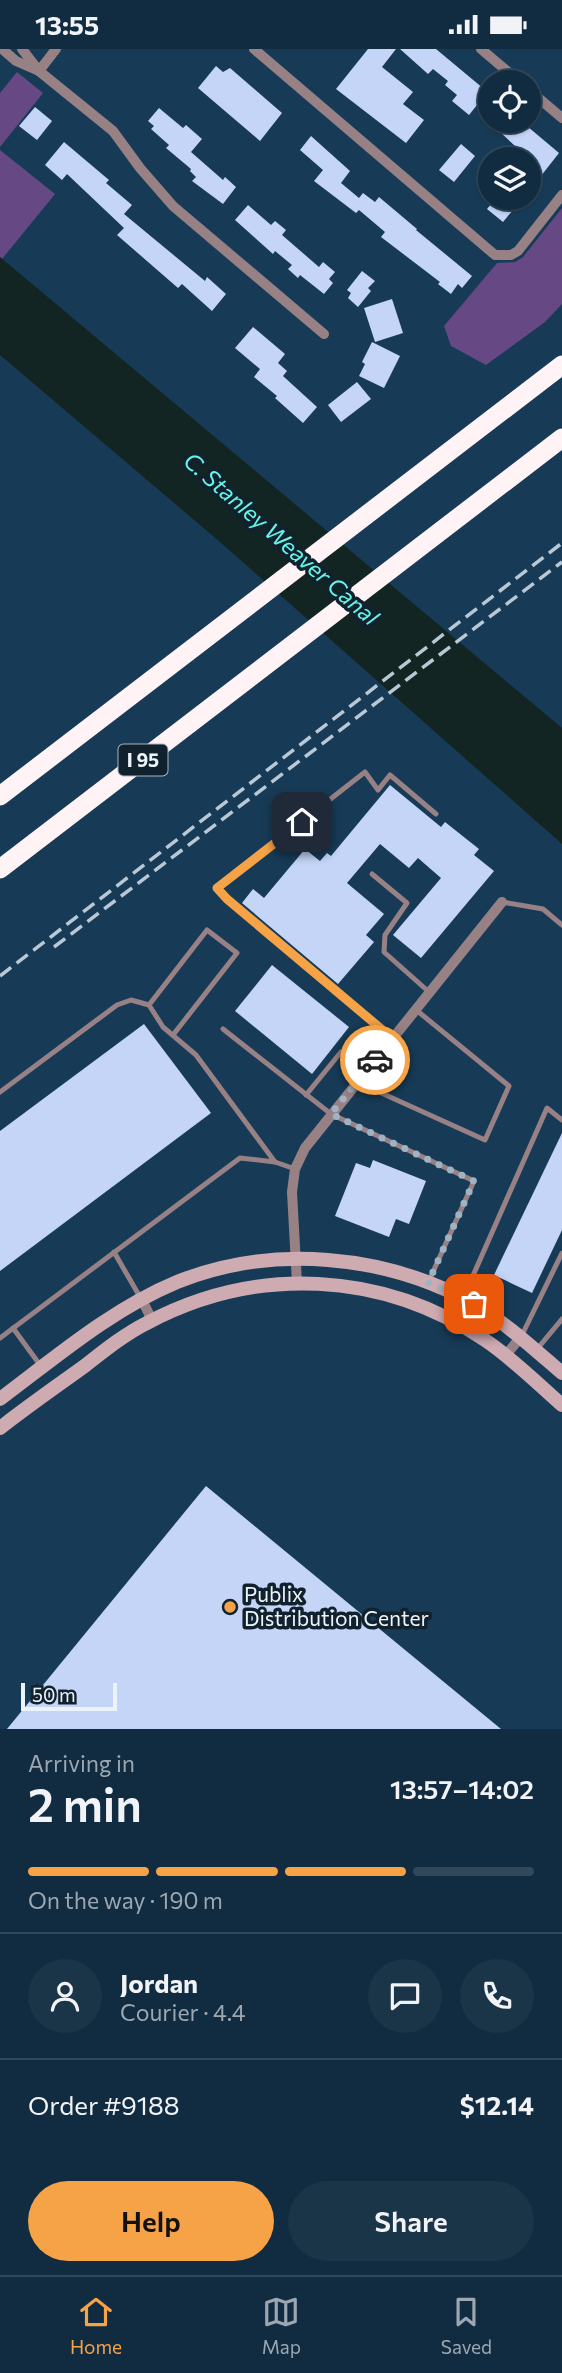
<!DOCTYPE html>
<html lang="en">
<head>
<meta charset="utf-8">
<style>
  body { margin:0; font-family:Commissioner,sans-serif; background:#1a3448; color:#f1f3f6; height:100vh; display:flex; flex-direction:column; font-size:26px; white-space:nowrap }
  * { box-sizing:border-box; margin:0 }
  p { font-size:23px; color:#9ca7b1 }
  .icon { flex:none; width:38px; height:38px; fill:none; stroke:currentColor; stroke-width:2; stroke-linecap:round; stroke-linejoin:round }
  .map { position:relative; height:1680px; overflow:hidden }
  .drawer { display:flex; flex-direction:column; background:#112c41; flex:1 }
  .drawer>* { flex:none }
  .tools { position:absolute; left:478px; top:21px; display:grid; gap:14px }
  .tools a { display:grid; place-items:center; width:63px; height:63px; border-radius:50%; background:#112c41; box-shadow:0 2px 5px #0004,0 0 0 2px #30485a; font-size:35px }
  .scale { position:absolute; left:21px; bottom:18px; width:96px; box-sizing:border-box; padding-left:7px; border:4px solid #ecf4fb; border-top:0; font-size:19px; line-height:24px; white-space:nowrap; color:#ecf4fb; -webkit-text-stroke:5px #12212e; paint-order:stroke }
  .pin { position:absolute; display:grid; place-items:center; width:60px; height:60px; color:#fff; margin:-30px; border-radius:14px; box-shadow:0 4px 10px #0006 }
  .courier { position:absolute; display:grid; place-items:center; width:70px; height:70px; margin:-35px; border:5px solid #f6a247; border-radius:50%; background:#fff; color:#222; box-shadow:0 2px 9px #0007 }
  .summary em { font-style:normal; font-weight:600 }
  .summary div { display:flex; flex-direction:column-reverse }
  .summary { display:flex; align-items:center; justify-content:space-between; height:119px; padding:0 28px }
  h1 { font-size:46px; font-weight:600; line-height:52px }
  .bar { display:grid; grid-template-columns:repeat(4,1fr); gap:10px 7px; align-content:center; height:84px; padding:0 28px }
  .bar i { height:9px; border-radius:5px; background:#30485a }
  .bar .active { background:#f6a247 }
  .bar p { grid-column:span 4 }
  .line { display:flex; align-items:center; gap:18px; padding:0 28px; border-top:2px solid #30485a }
  .line div { flex:1 }
  .round { display:grid; place-items:center; flex:none; width:74px; height:74px; border-radius:37px; background:#1a3448 }
  .primary-button { display:flex; gap:14px; margin-top:auto; padding:14px 28px }
  .primary-button a { flex:1; height:80px; border-radius:42px; background:#f6a247; color:#111; font-size:28px; font-weight:600; line-height:80px; text-align:center }
  .primary-button a+a { background:#1a3448; color:#f1f3f6 }
  .status { display:flex; justify-content:space-between; align-items:center; height:49px; padding:0 35px; background:#112c41; direction:ltr }
  .status svg { height:19px; fill:currentColor }
  .menu { display:flex; justify-content:space-around; align-items:center; height:98px; border-top:2px solid #30485a; background:#112c41; font-size:19px; color:#9ca7b1 }
  .menu a { display:grid; justify-items:center; gap:4px }
  .menu .active { color:#f6a247 }
  .map>svg:first-child { display:block }
</style>
</head>
<body>
<div class="status"><b>13:55</b><svg viewBox="0 0 49 12"><path d="M0 12V9h3v3zM5 12V6h3v6zM10 12V3h3v9zM15 12V0h3v12zM26 1h20v11H26zM47 4h2v5h-2z"/></svg></div>
<div class="map">
<svg width="562" height="1680" viewBox="0 0 562 1680">
  <rect width="100%" height="100%" fill="#173b57"/>
  <g fill="#654884">
    <path d="M17,23L43,44L0,98V44Z"/>
    <path d="M0,101L55,145L2,210L0,208Z"/>
    <path d="M562,159V255L545,273L486,316L451,297L444,277L497,214L515,213L523,208Z"/>
  </g>
  <path fill="#122523" d="M0,208L562,679V795L220,493L0,306Z"/>
  <g fill="#c4d5f8">
    <path d="M368,0H396L382,18L413,43L403,55L424,71L406,94L336,40Z"/>
    <path d="M400,0H436L490,45V67L477,56L469,66L452,52L457,46L445,36L448,32L433,20L428,25Z"/>
    <path d="M216,17L223,23L230,19L282,64L260,92L198,39Z"/>
    <path d="M35,58L52,72L37,91L19,77Z"/>
    <path d="M159,59L183,79L186,76L202,90L191,103L223,131L225,128L236,138L223,155L192,132L196,128L190,122L191,120L166,99L169,96L151,80L154,77L148,72Z"/>
    <path d="M488,72H521L559,104L537,132L528,125V109Z"/>
    <path d="M311,87L350,122L341,134L359,149L363,144L375,153L379,148L417,180L416,181L472,227L462,239L458,235L451,245L438,235L440,233L381,188L385,183L359,161L356,164L314,132L323,121L300,101Z"/>
    <path d="M64,93L109,131L106,134L132,156L124,165L205,232L207,228L226,245L212,262L182,235L178,239L117,186L124,179L67,125L62,131L45,116Z"/>
    <path d="M461,95L475,107L454,133L439,121Z"/>
    <path d="M496,149H523L503,173L487,160Z"/>
    <path d="M248,156L271,176L275,172L286,181L282,186L319,218L323,213L335,223L329,230L333,234L324,245L300,226L298,229L288,220L292,216L275,202L273,205L235,171Z"/>
    <path d="M362,222L375,232L368,239L371,242L358,258L348,249L351,244L347,241Z"/>
    <path d="M392,250L403,284L375,293L364,259Z"/>
    <path d="M253,278L285,305L278,314L287,322L283,327L317,358L303,374L275,349L277,347L254,328L260,320L235,299Z"/>
    <path d="M372,293L400,307L384,339L359,327L365,315L362,313Z"/>
    <path d="M357,333L371,350L341,373L328,356Z"/>
    <path d="M390,736L441,778L445,773L479,800L474,806L494,822L421,909L393,886L441,829L418,809L409,819L380,795L347,834L384,865L366,886L374,893L338,935L242,854L253,840L264,849L305,800L320,812L327,804L331,807Z"/>
    <path d="M272,916L349,978L312,1025L235,962Z"/>
    <path d="M144,975L211,1064L0,1222V1082Z"/>
    <path d="M562,1084V1181L532,1244L494,1226Z"/>
    <path d="M373,1111L426,1132L409,1175L396,1170L389,1188L335,1167L356,1114L370,1119Z"/>
    <path d="M206,1437L501,1680H7Z"/>
  </g>
  <g fill="none" stroke-linecap="round" stroke-linejoin="round">
    <g stroke="#988185" stroke-width="5">
      <path d="M372,825L407,854L385,886L384,903L429,943"/>
      <path d="M502,853L543,860L562,876"/>
      <path d="M149,956L207,881L237,904L173,986"/>
      <path d="M223,980L331,1065L474,1132L428,1234"/>
      <path d="M392,989L227,850L217,839L365,723L378,741L390,726L436,765"/>
      <path d="M357,1033L485,1091L509,1037L415,960"/>
      <path d="M0,1043L117,956L131,951L149,956L163,978L196,1006L275,1113"/>
      <path d="M306,1046L341,1003"/>
      <path d="M114,1203L140,1248"/>
      <path d="M464,1247L547,1059L562,1071"/>
      <path d="M13,1279L40,1316"/>
      <path d="M522,1286L562,1204"/>
      <path d="M0,1289L240,1109L275,1113L295,1120"/>
      <path d="M538,1299L562,1270"/>
    </g>
    <g stroke="#988185" stroke-width="10">
      <path d="M2,0L16,12L39,22"/>
      <path d="M22,0L39,22L113,82L140,119L173,157L324,285"/>
      <path d="M254,0L495,206H511L518,202L562,146"/>
      <path d="M481,0L520,33"/>
      <path d="M39,22L56,0"/>
      <path d="M528,40L562,69"/>
      <path d="M297,1234L292,1143L295,1120L305,1099L502,853"/>
      <path d="M142,1251L152,1271"/>
      <path d="M505,1307L520,1289"/>
    </g>
    <g stroke="#ceaab1" stroke-width="14">
      <path d="M0,1350C56,1308 112,1260 177,1233C271,1195 386,1205 474,1255C506,1274 534,1300 562,1324"/>
      <path d="M0,1379C28,1357 57,1337 86,1316C105,1301 125,1285 147,1274C256,1216 382,1222 485,1291C512,1309 537,1334 562,1356"/>
    </g>
    <g stroke="#fff3f5" stroke-width="19">
      <path d="M0,747L562,316"/>
      <path d="M0,820L562,389"/>
    </g>
    <g stroke="#b9c8d4" stroke-width="3.5" stroke-dasharray="14 7" stroke-linecap="butt">
      <path d="M54,898L562,513"/>
      <path d="M0,927L562,494"/>
    </g>
  </g>
  <g fill="none" stroke-linecap="round" stroke-linejoin="round">
    <path stroke="#a1b3c2" stroke-width="7" stroke-dasharray="0 12.6" d="M375,1011L331,1065L474,1132L428,1234L474,1255"/>
    <path stroke="#f6a247" stroke-width="9" d="M302,773L217,839L227,850L392,989L375,1011"/>
  </g>
  <circle fill="#f6a247" stroke="#12212e" stroke-width="2.5" cx="230" cy="1558" r="7"/>
  <g text-anchor="middle" stroke-width="7" stroke-linejoin="round" paint-order="stroke">
    <rect fill="#12212e" stroke="#abb5be" stroke-width="2" x="118.5" y="695.5" width="49" height="31" rx="5"/>
    <g font-size="19" font-weight="bold" fill="#ecf4fb">
      <text x="143" y="718">I 95</text>
    </g>
    <g font-size="21" fill="#ecf4fb" stroke="#12212e" text-anchor="start">
      <text x="244" y="1553">Publix<tspan x="244" dy="24">Distribution Center</tspan></text>
    </g>
    <g font-size="23" font-style="italic" fill="#64f6e6" stroke="#12212e">
      <text transform="translate(281 490) rotate(41)" y="8">C. Stanley Weaver Canal</text>
    </g>
  </g>
</svg>
<div class="tools">
<a><svg class="icon" aria-label="locate" viewBox="0 0 24 24"><circle cx="12" cy="12" r="6"/><path d="M12 2v4M12 18v4M2 12h4M18 12h4"/></svg></a>
<a><svg class="icon" aria-label="layers" viewBox="0 0 24 24"><path d="M12 4l9 5-9 5-9-5zM3 14l9 5 9-5"/></svg></a>
</div>
<div class="scale">50 m</div>
<div class="pin" style="left:474px;top:1255px;background:#ea580c"><svg class="icon" aria-label="bag" viewBox="0 0 24 24"><path d="M5 8h14l-1 12H6zM9 8a3 3 0 0 1 6 0"/></svg></div>
<div class="pin" style="left:302px;top:773px;background:#1f2937"><svg class="icon" aria-label="home" viewBox="0 0 24 24"><path d="M3 11l9-7 9 7M6 9v11h12V9"/></svg></div>
<div class="courier" style="left:375px;top:1011px"><svg class="icon" aria-label="car" viewBox="0 0 24 24"><path d="M5 17H2v-5l4-1 3-4h7l3 4 3 1v5h-3M9 17h6M6 11h13"/><circle cx="7" cy="17" r="2"/><circle cx="17" cy="17" r="2"/></svg></div>
</div>
<section class="drawer">
<div class="summary"><div><h1>2 min</h1><p>Arriving in</p></div><em>13:57–14:02</em></div>
<div class="bar"><i class="active"></i><i class="active"></i><i class="active"></i><i></i><p>On the way · 190 m</p></div>
<div class="line" style="height:126px"><a class="round"><svg class="icon" aria-label="person" viewBox="0 0 24 24"><circle cx="12" cy="8" r="4"/><path d="M4 21q1-7 8-7t8 7"/></svg></a><div><b>Jordan</b><p>Courier · 4.4</p></div><a class="round"><svg class="icon" aria-label="chat" viewBox="0 0 24 24"><path d="M4 5h16v11H9l-5 4z"/></svg></a><a class="round"><svg class="icon" aria-label="phone" viewBox="0 0 24 24"><path d="M5 4h4l2 5-3 2q2 4 5 5l2-3 5 2v4C11 20 4 13 5 4z"/></svg></a></div>
<div class="line" style="height:91px"><div>Order #9188</div><b>$12.14</b></div>
<div class="primary-button"><a>Help</a><a>Share</a></div>
</section>
<nav class="menu">
<a class="active"><svg class="icon" aria-label="home" viewBox="0 0 24 24"><path d="M3 11l9-7 9 7M6 9v11h12V9"/></svg>Home</a>
<a><svg class="icon" aria-label="map" viewBox="0 0 24 24"><path d="M3 6l6-2 6 2 6-2v14l-6 2-6-2-6 2zM9 4v14M15 6v14"/></svg>Map</a>
<a><svg class="icon" aria-label="saved" viewBox="0 0 24 24"><path d="M7 4h10v16l-5-4-5 4z"/></svg>Saved</a>
</nav>
</body>
</html>
